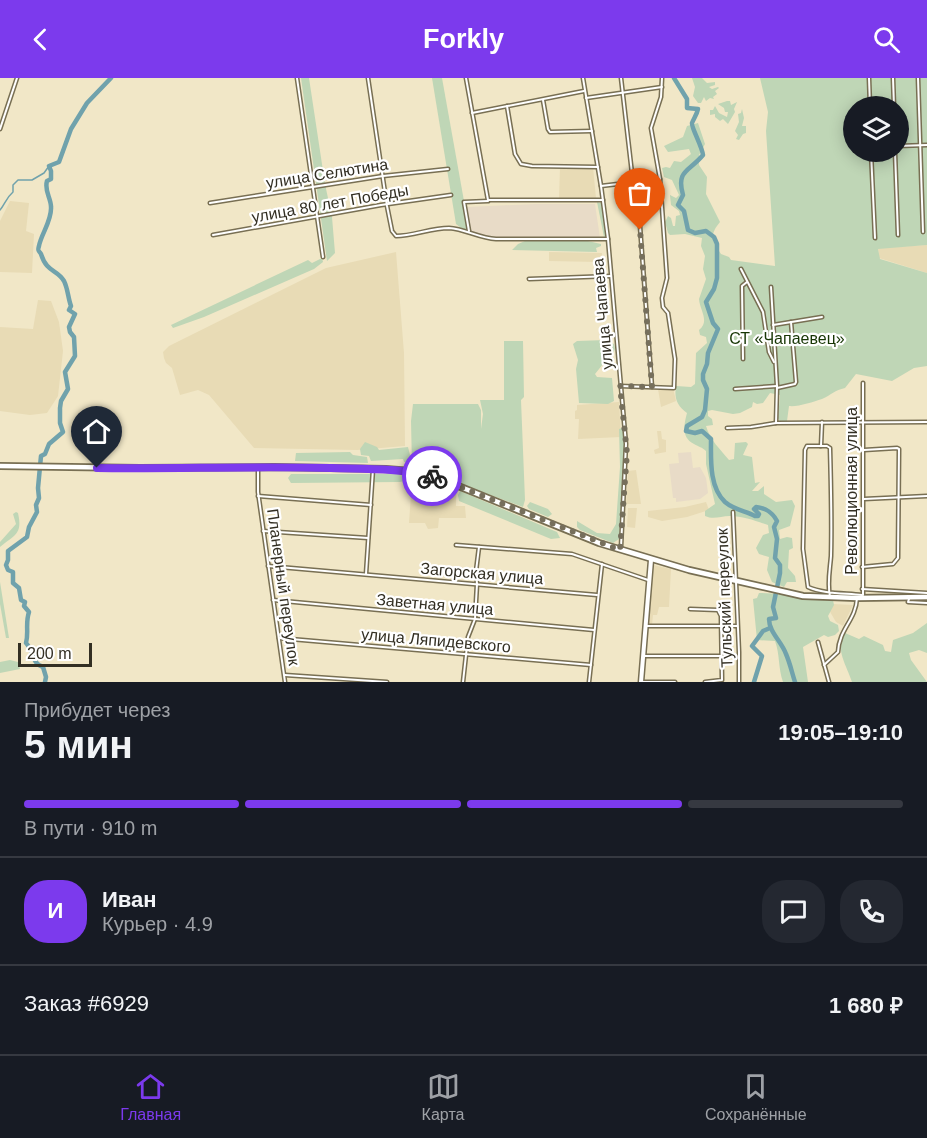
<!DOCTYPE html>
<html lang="ru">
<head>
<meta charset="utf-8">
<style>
  body { margin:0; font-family:Helvetica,sans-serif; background:#242831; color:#f1f3f6; height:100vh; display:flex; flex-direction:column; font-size:22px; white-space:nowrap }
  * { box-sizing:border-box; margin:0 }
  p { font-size:20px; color:#9ea1a6 }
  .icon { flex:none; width:33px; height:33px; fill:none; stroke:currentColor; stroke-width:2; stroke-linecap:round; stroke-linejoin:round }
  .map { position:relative; height:604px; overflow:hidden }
  .side { display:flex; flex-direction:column; background:#171b24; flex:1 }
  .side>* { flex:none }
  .fabs { position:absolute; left:843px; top:18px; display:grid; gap:12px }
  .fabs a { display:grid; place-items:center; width:66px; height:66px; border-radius:50%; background:#171b24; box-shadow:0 3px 15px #0003; font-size:30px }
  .scale { position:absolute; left:18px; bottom:15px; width:74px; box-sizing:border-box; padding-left:6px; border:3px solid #332f23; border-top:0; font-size:16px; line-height:21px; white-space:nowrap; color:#332f23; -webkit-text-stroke:4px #fff; paint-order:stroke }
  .pin { position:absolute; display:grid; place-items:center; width:51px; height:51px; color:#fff; margin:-62px -26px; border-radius:50% 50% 50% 0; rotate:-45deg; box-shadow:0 0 6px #0007 }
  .pin .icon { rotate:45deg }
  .courier { position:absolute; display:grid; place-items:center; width:60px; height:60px; margin:-30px; border:4px solid #7c3aed; border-radius:50%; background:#fff; color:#222; box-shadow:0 2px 8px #0007 }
  .overview em { font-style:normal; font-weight:600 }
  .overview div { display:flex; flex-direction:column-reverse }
  .overview { display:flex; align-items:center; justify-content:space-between; height:102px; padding:0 24px }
  h1 { font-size:39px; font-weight:600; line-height:45px }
  .bar { display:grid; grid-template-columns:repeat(4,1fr); gap:9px 6px; align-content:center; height:72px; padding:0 24px }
  .bar i { height:8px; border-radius:4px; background:#363941 }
  .bar .on { background:#7c3aed }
  .bar p { grid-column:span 4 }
  .line { display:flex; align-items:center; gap:15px; padding:0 24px; border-top:2px solid #363941 }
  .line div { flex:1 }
  .round { display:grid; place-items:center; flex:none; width:63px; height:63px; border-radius:24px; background:#242831 }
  header { display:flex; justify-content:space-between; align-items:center; height:78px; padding:0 24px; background:#7c3aed; color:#fff; font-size:27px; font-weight:600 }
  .tabs { display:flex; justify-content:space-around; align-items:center; height:84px; border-top:2px solid #363941; background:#171b24; font-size:16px; color:#9ea1a6 }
  .tabs a { display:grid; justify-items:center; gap:3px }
  .tabs .on { color:#7c3aed }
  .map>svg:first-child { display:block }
</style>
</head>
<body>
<header><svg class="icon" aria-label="back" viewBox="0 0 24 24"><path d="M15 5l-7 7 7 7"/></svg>Forkly<svg class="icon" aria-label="search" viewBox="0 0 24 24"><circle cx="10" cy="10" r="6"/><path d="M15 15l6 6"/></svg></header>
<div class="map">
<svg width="927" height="604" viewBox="0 0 927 604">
  <rect width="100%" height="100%" fill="#f1e7c7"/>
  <g fill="#e8dbb5">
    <path d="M593,89L596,120L559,121L560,90Z"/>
    <path d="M10,123L29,125L26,153L34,156L32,195L0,194V143Z"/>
    <path d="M927,167V195L879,180L878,170Z"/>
    <path d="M396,174L404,275L405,368L357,372L254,370L209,317L198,312L180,317L172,290L166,285L164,280L163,274L169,268L326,190Z"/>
    <path d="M549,174L602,175L603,198H600L598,184L549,183Z"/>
    <path d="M38,222L51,223L59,244L63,273L58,318L47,335L30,337L0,333V249L33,251Z"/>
    <path d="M673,310L676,323L661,329L658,311Z"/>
    <path d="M619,324L621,359L578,361L579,341H575V333L577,332V327Z"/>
    <path d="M657,353H661L662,361L666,362V374L655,376L654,372L659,370Z"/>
    <path d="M636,392L641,426H626L628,393Z"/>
    <path d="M412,401L456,416V428H465L466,440H439L438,450L428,451L425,445H409Z"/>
    <path d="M706,424L709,432L687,439L662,443L648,439V433L685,429Z"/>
    <path d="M628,430H637L635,450L627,449Z"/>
    <path d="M653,487L671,491L669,529H659L657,537H653L652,547H648V526Z"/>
    <path d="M833,526L853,527L843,548L836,544L829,532Z"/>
  </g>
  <g fill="#e8dbc7">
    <path d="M535,126H595L600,160H488L471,154L467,129Z"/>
    <path d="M691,374L693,390L700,389L706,400L708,415L700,421L676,424V420H673L669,386L679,385L678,375Z"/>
  </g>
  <g fill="#bfd6b6" fill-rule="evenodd">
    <path d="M301,0H309L325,106L332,139L335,175L327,183Z"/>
    <path d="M432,0H442L469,151L465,153L456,146Z"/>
    <path d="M692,0H702L707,5L715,4V7L709,9L712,11L718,9L719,10L715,13L717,16L713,19L714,21L710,20L706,23L704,19L701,25H698L693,18L695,9Z"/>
    <path d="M760,0H927V167L878,171L880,181L927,195V288L914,290L892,303L856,296L845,310C835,312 831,317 822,321C813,324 798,329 789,328L787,343H780L778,340L780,317L770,315L763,325L757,326L753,324L752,329L740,335L733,336L712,332L708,333V338L712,341L713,347L706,348C710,362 720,371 729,382L734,381L735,365L746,364L748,366L743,377L752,379L755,405L760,404L752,413H758L764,408V416L776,424L792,422L795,428L790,448L779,452L780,461L787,459L792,460L793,470L789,472L788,490L795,498L796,504H787L784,509L772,504L767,492L769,479L759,476L756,470L763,457L769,455L768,447C756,443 743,438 730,438C720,438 714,442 705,438V433L715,426L706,386V373C702,369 699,369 694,366C681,360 684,346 687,335C677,328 674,320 676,308L691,309L695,306L696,275L707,265L706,259L700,257L699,252C710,243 700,233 699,221L706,201L703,191L705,178L701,168L702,160L685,156L670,157L668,155L665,144L668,138L671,140L673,148H675L676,138L680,137L679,133L671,127L670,117L676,120L679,117L672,102L664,99L662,90L666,89L670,90L674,83L681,84L691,76L689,71L668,74L664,68L683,59L687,48L698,45L705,66L699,77V87L707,99L706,116L720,144C709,157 712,163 721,176L729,179L731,182L775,188L766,53L768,34ZM854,28H898V74H854Z"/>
    <path d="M727,23H730L731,27L737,24L734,31L735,34L728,46L723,41L720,43L715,39V36L710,37V32H713L715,28L719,35L727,39L728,34H725L724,30L718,26Z"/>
    <path d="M742,31L744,40L742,48H746V55L743,56L739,62L736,61L738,57L735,53L739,44L738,36L741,35Z"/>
    <path d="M597,124L601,125L606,158L604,159Z"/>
    <path d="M525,163H588L601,166V168L596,170L597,174L512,172L518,166Z"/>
    <path d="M322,180L323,184L314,191L204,239L173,250L171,247L308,182L312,185Z"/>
    <path d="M606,262L614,266L615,271L611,279L605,277L603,286L595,296L597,299L612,300L614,323L608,326L579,325L576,291L578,282L573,266L577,263Z"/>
    <path d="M504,263H523L524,319L521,322L525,422L523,429L412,388L411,343L413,326H478L481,332V351L483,336L480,322H504Z"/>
    <path d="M622,343C631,365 621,434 619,461L613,465L580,452L577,449V443L597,455L610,456L616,446L620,389L619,351L622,350Z"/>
    <path d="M365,364L377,369L379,372L408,369L411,381L409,384H404L403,381L371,383L369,378L361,377L360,371Z"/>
    <path d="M350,374L353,377L367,379L368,385L295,383L296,375Z"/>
    <path d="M291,396H402L404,398V403L400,404L291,405L288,400Z"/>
    <path d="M460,413L557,454L560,460L551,461L459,423L458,417Z"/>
    <path d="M530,424L548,431L552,436L548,439L529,431L527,428Z"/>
    <path d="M16,434L18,435C23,457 14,457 0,469V464L16,446L13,436Z"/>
    <path d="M0,504L9,560H6L0,526Z"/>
    <path d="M759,515C784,515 808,522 833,522L834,527L828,538L830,543L838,547L839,553L835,557L828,559L824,557L803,569L808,604H783C778,590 780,576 775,563L757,562L753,521L757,520Z"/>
    <path d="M927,545V575L919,572L909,575L911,582L927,604H852C847,588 834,570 845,555L859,561L864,558L883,567L885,573L891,574L893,562L913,555Z"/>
    <path d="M10,582L18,584L20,591L0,595V584Z"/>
  </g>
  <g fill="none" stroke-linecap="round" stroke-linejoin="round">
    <path stroke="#70a2ac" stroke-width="1.5" d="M0,132C5,126 6,120 13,114V107L18,102H32L44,95L49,88"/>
    <g stroke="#70a2ac" stroke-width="4.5">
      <path d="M674,0L687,21V30L698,31C697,36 694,40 692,45C691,49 702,68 703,77C689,94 676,92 683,117L678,127L684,133L688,152L695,155L706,153L714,159L717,166V200L714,211L706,224L713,245L718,251L708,275L707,286L703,296V302L707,311L705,332L702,339L687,348L686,353L695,355L702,353L711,361C711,381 709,409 725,424C734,432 746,433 755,438H758L759,436L754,431L756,429C766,430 772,434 777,443L774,449L777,461L775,480L780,487V495L773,529L776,540L769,541C769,554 782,564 786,576C790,585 792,595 795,604"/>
      <path d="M45,604L46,599L43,589C31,585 34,573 26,565C29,554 25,546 29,534L24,528L25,524L21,522L19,510L13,505V494L8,492L6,487L8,482V473L27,459L29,449L37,434L36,427L39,420L38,410L41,378L45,376L49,366L63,354L60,345V330L61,323L68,311L65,294L75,278L74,259L70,254L69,249L75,236L69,232L71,228C68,220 68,211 64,203C57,191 47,195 41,176C39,172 37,174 39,168C41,156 52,143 51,129C51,120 44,113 47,103L51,101V93L49,88L59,84L71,51L87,25L111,0"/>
      <path d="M754,604L762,578L752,568L763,553L770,550"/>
    </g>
    <defs>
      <g id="street">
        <path d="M297,0L323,179"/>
        <path d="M368,0L387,128L392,153L396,158C413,158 431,150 449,150C465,151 479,160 496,161H608"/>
        <path d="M466,0L488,122H603"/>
        <path d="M583,0L601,108L608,161L626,366L621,469"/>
        <path d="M621,0L633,104L639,135L652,309"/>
        <path d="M869,0L870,28"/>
        <path d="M893,0L894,28"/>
        <path d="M918,0L923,154"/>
        <path d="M586,20L662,9"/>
        <path d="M543,22L548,51L550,54L592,53"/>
        <path d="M507,28L515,76L521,86L532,88L598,89"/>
        <path d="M472,35L584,13"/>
        <path d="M0,51L17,0"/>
        <path d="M898,68L927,67"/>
        <path d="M871,74L875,160"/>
        <path d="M895,74L898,157"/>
        <path d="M601,108L660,101"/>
        <path d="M210,125L383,98L448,91"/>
        <path d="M469,153L464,124L488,123"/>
        <path d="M213,157L381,127L451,117"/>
        <path d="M741,191L763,234L769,274L774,284"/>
        <path d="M529,201L611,198"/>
        <path d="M771,209L777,308L776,345"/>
        <path d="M773,247L822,239"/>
        <path d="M743,281L742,208L747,204"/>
        <path d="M620,308L674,310L675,281L668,235L663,229L662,220L667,200L660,101L651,50L661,19L662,0"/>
        <path d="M777,310L795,306L796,304L791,244"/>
        <path d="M735,311L777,308"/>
        <path d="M727,350L751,349L776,345L927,344"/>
        <path d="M821,368L822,344"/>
        <path d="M258,390V414L285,604"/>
        <path d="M258,418L371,427"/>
        <path d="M864,421L927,418"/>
        <path d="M733,434L739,574V604"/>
        <path d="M263,453L368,460"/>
        <path d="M456,467L572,476L648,502"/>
        <path d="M268,488L597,517"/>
        <path d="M862,489L893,486L898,480L899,371L897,370L864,372"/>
        <path d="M366,496L373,391"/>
        <path d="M862,511L927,515"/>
        <path d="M863,517V305"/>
        <path d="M830,519C827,505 830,492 831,478C832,442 831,406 830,370L827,368H807L805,372L803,471L808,509C823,516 845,515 862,517"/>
        <path d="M909,521L908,524L927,525"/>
        <path d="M273,522L594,552"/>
        <path d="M690,531L718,532L721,538L722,602L705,604"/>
        <path d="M647,548H737"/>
        <path d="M279,560L591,587"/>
        <path d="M818,564L829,604"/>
        <path d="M643,578H721"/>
        <path d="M824,587L838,574C839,551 856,542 857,520"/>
        <path d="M285,597L387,604"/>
        <path d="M463,604L468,559L475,541L477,506L476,493L479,469"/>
        <path d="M589,604L602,486"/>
        <path d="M641,604H675"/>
      </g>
      <path id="secondary" d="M641,604L651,482"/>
      <path id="primary" d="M0,388L140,390L274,389L386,391L411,393L436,399L599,465L689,492L803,518L857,520L927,519"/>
    </defs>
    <use href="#street" stroke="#786f53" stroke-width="5"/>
    <use href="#secondary" stroke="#786f53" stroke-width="7"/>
    <use href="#primary" stroke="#786f53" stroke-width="8"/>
    <use href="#street" stroke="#fff" stroke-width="2"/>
    <use href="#secondary" stroke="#fff" stroke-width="4"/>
    <use href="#primary" stroke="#fff" stroke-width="4.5"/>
  </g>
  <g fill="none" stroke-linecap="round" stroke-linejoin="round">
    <path stroke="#766f5c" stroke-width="6" stroke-dasharray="0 10.8" d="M432,398L620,472L627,375L620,308L652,309L640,152"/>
    <path stroke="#7c3aed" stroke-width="8" d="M97,390C175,391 253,388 331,390C365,391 399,390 432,398"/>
  </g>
  <g text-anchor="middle" stroke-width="4.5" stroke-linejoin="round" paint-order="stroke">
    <g font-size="16" fill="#332f23" stroke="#fff">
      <text transform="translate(327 95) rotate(-9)" y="6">улица Селютина</text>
      <text transform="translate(330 125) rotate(-10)" y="6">улица 80 лет Победы</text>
      <text transform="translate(602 236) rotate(-95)" y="6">улица Чапаева</text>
      <text transform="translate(851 413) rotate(-90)" y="6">Революционная улица</text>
      <text transform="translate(482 495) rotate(5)" y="6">Загорская улица</text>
      <text transform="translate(284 509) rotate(82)" y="6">Планерный переулок</text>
      <text transform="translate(724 520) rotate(-92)" y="6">Тульский переулок</text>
      <text transform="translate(435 526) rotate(5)" y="6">Заветная улица</text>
      <text transform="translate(436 562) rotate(5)" y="6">улица Ляпидевского</text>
    </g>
    <g font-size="16" fill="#173604" stroke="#fff">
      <text x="787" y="266">СТ «Чапаевец»</text>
    </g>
  </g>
</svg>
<div class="fabs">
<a><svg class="icon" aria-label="layers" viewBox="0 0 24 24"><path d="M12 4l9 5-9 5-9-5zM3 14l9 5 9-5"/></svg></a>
</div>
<div class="scale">200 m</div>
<div class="pin" style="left:640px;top:152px;background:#ea580c"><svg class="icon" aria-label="bag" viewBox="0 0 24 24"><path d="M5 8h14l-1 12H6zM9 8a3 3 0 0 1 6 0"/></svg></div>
<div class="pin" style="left:97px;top:390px;background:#1f2937"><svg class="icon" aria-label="home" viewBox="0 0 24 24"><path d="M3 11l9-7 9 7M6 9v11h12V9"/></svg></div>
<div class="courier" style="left:432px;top:398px"><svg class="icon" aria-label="bike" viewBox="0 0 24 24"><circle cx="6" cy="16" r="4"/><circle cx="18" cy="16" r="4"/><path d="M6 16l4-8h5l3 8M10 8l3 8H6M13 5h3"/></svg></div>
</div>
<section class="side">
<div class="overview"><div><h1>5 мин</h1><p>Прибудет через</p></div><em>19:05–19:10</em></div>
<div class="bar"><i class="on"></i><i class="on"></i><i class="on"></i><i></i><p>В пути · 910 m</p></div>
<div class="line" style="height:108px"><b class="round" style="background:#7c3aed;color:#fff">И</b><div><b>Иван</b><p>Курьер · 4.9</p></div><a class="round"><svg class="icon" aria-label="chat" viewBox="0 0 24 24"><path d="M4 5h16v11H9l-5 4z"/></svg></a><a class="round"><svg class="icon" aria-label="phone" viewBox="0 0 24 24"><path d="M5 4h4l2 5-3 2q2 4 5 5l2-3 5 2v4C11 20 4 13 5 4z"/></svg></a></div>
<div class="line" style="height:78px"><div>Заказ #6929</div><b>1 680 ₽</b></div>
</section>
<nav class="tabs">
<a class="on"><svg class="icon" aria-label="home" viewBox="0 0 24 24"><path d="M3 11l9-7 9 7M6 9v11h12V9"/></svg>Главная</a>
<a><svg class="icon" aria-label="map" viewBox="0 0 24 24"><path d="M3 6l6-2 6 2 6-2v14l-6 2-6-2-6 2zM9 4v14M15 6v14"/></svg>Карта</a>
<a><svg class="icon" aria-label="saved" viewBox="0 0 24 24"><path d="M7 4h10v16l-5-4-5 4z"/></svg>Сохранённые</a>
</nav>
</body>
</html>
